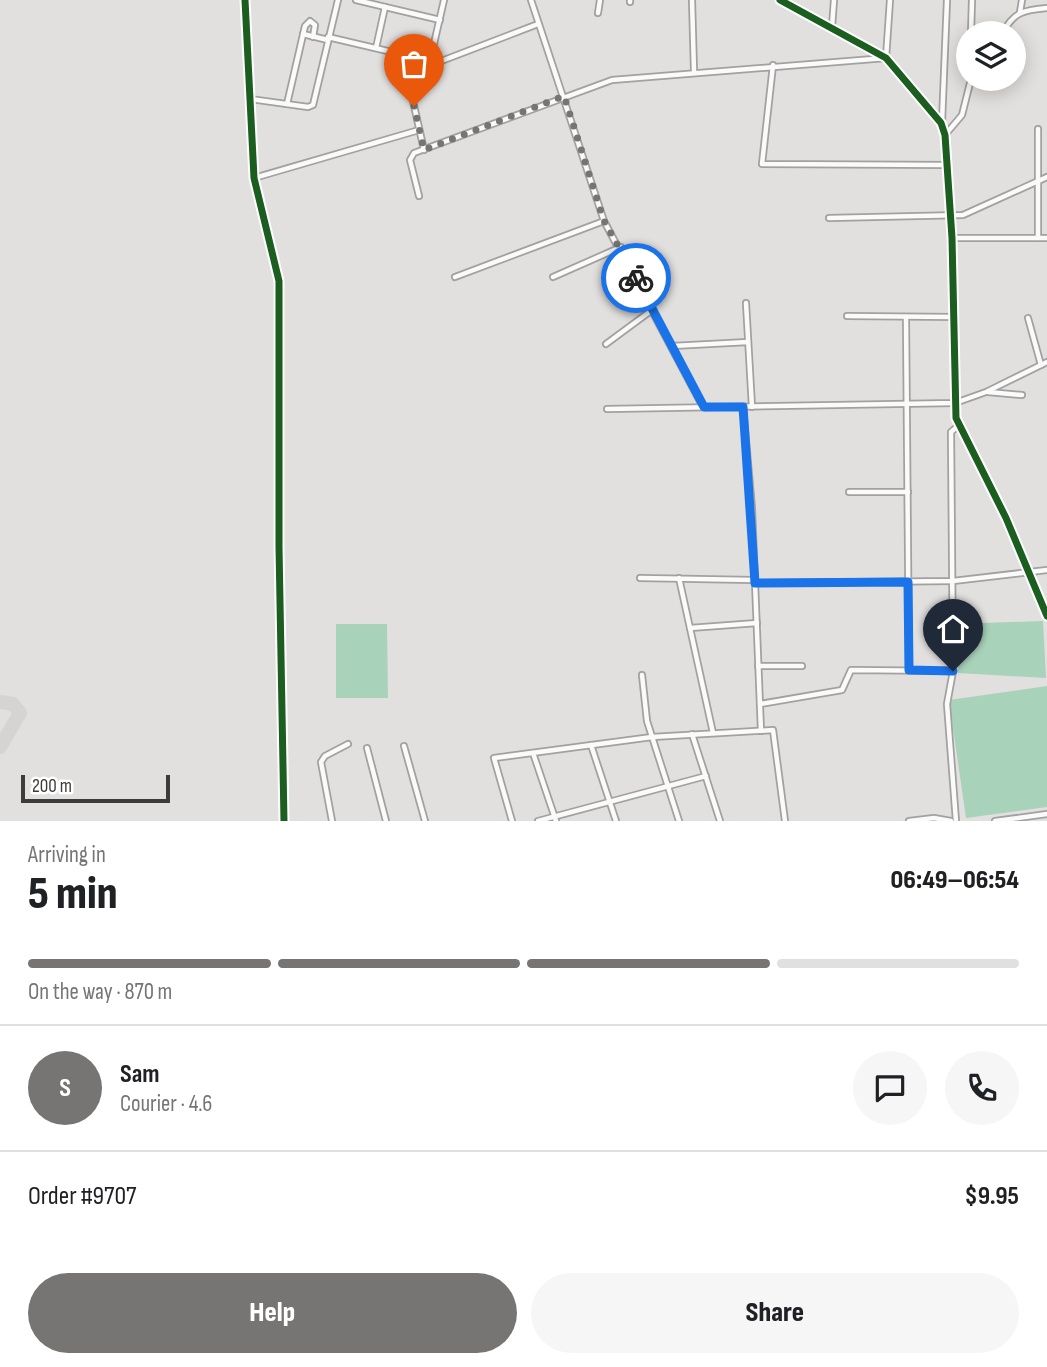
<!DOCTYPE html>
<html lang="en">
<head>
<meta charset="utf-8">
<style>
  body { margin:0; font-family:"Sofia Sans Condensed",sans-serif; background:#f6f6f6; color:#202124; height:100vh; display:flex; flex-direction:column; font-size:26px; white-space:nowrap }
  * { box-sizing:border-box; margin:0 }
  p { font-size:23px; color:#757577 }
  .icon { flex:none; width:38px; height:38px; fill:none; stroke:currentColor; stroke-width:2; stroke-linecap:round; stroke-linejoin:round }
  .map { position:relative; height:821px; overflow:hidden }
  .details { display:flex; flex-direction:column; background:#fff; flex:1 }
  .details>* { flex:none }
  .tools { position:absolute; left:956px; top:21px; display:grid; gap:14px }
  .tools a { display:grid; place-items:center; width:70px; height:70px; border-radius:50%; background:#fff; box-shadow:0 4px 18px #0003; font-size:35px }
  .scale { position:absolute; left:21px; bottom:18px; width:149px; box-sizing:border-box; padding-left:7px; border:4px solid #3d3c3a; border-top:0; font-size:19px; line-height:24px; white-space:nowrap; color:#3d3c3a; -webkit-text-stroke:5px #fff; paint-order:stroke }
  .pin { position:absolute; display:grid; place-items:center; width:60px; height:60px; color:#fff; margin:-72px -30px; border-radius:50% 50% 50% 0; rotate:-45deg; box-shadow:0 0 7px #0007 }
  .pin .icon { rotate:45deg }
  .courier { position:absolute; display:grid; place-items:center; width:70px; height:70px; margin:-35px; border:5px solid #1a73e8; border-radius:50%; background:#fff; color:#222; box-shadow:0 2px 9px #0007 }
  .summary em { font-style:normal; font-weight:800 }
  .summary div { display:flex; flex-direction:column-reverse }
  .summary { display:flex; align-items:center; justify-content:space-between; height:119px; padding:0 28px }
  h1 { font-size:46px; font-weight:800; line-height:52px }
  .bar { display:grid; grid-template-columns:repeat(4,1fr); gap:10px 7px; align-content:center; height:84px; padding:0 28px }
  .bar i { height:9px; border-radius:5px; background:#e0e0e0 }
  .bar .active { background:#767573 }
  .bar p { grid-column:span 4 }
  .line { display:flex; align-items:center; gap:18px; padding:0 28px; border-top:2px solid #e0e0e0 }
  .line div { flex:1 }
  .round { display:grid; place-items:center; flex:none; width:74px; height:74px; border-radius:37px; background:#f6f6f6 }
  .action { display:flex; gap:14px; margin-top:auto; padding:14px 28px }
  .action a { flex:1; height:80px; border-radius:42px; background:#767573; color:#fff; font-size:28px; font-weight:800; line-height:80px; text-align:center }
  .action a+a { background:#f6f6f6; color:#202124 }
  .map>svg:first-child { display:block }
</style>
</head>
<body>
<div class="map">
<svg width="1047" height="821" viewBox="0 0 1047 821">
  <rect width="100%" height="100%" fill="#e1e0de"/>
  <g fill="#a8d2b9">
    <path d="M1043,621L1046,678L958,673L957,624Z"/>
    <path d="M336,624H387L388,698H336Z"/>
    <path d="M1047,686V807L966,818L949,700Z"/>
  </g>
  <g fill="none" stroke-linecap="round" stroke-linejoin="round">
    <path stroke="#d5d4d3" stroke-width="14" d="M0,702L13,704L20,713L0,747"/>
    <defs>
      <g id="minor">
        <path d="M245,0L254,178L279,281V547L284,821"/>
        <path d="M356,0L440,20"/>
        <path d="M531,0L604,221L703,407"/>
        <path d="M692,0L694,71"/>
        <path d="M780,0L886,58L941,123L945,135L952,238L956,418L1006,518L1047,616"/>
        <path d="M630,2V0"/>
        <path d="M1020,12L1022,0"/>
        <path d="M598,13L600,0"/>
        <path d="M832,27L834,0"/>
        <path d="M971,33L972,0"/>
        <path d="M1003,33C1013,12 1024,10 1047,8"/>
        <path d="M303,34L328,40"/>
        <path d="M328,37L430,61"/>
        <path d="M376,48L385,7"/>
        <path d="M430,61L444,0"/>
        <path d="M773,65L762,164L947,165"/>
        <path d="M250,99L308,107L313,105L338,0"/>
        <path d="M287,104L305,26L310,21L315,25L313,37"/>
        <path d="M942,122L947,0"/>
        <path d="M945,135L962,115L971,79"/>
        <path d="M424,150L408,79L410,73L538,24"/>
        <path d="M254,178L419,130"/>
        <path d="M419,196L410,160L414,153L612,80L886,58L890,0"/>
        <path d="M829,218L963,215L1047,177"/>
        <path d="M952,238H1047"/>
        <path d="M1038,238V129"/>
        <path d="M455,277L604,221"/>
        <path d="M553,277L621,247"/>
        <path d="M746,303L752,407"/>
        <path d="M847,316L954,317"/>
        <path d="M906,317L909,670"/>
        <path d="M1028,318L1041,365"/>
        <path d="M606,344L652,310"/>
        <path d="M672,346L748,342"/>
        <path d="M988,392L1022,395"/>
        <path d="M743,407L752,508L761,731"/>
        <path d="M607,409L955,403L986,392L1047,362"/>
        <path d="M849,492H908"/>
        <path d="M640,578L754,580"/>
        <path d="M679,578L713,733"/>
        <path d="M755,583L953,581L1047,570"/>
        <path d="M690,628L757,623"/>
        <path d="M758,666H802"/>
        <path d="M642,675L647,721L679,821"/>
        <path d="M760,704L842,690L851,670L953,671"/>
        <path d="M692,734L720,821"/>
        <path d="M591,745L616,821"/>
        <path d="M404,746L425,821"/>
        <path d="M367,748L386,821"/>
        <path d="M533,753L556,821"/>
        <path d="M332,821L321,762L325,756L348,744"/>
        <path d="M512,821L494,758L652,737L773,730L785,821"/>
        <path d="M538,821L706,776"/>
        <path d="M909,821L934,818L951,821"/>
        <path d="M956,821L947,704L953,671L951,432L958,426"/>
        <path d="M995,821L1047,814"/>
      </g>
    </defs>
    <use href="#minor" stroke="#a2a1a0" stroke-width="8"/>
    <use href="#minor" stroke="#fafafa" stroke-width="4.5"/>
    <defs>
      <g id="cycleway">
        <path d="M245,0L254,178L279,281V547L284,821"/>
        <path d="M780,0L886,58L941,123L945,135L952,238L956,418L1006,518L1047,616"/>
      </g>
    </defs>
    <use href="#cycleway" stroke="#fff" stroke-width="11"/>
    <use href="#cycleway" stroke="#1b5e20" stroke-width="7"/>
  </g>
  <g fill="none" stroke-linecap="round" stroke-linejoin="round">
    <path stroke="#767573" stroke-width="7" stroke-dasharray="0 12.6" d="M414,106L424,150L564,96L604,221L636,278"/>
    <path stroke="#1a73e8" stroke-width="9" d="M636,278L704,407H743L755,583L908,582L909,670L953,671"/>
  </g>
</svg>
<div class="tools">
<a><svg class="icon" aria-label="layers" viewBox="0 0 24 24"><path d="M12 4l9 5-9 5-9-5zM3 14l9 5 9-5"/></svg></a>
</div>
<div class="scale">200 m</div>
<div class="pin" style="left:414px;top:106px;background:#ea580c"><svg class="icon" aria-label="bag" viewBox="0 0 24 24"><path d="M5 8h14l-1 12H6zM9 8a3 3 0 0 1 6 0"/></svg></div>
<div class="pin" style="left:953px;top:671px;background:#1f2937"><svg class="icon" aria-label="home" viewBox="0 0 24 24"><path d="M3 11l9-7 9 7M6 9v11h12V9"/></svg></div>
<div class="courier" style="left:636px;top:278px"><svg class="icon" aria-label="bike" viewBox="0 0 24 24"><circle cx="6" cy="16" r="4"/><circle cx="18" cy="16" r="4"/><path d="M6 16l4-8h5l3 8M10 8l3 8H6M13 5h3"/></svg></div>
</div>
<section class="details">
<div class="summary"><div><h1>5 min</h1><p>Arriving in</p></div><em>06:49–06:54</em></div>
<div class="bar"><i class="active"></i><i class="active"></i><i class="active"></i><i></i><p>On the way · 870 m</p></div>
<div class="line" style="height:126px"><b class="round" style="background:#767573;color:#fff">S</b><div><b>Sam</b><p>Courier · 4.6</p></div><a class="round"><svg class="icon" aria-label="chat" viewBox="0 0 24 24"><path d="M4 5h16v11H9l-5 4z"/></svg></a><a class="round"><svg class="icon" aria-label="phone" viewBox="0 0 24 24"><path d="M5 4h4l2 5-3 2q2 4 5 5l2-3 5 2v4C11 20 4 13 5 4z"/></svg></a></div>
<div class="line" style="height:91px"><div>Order #9707</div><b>$9.95</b></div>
<div class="action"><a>Help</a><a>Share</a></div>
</section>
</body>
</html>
